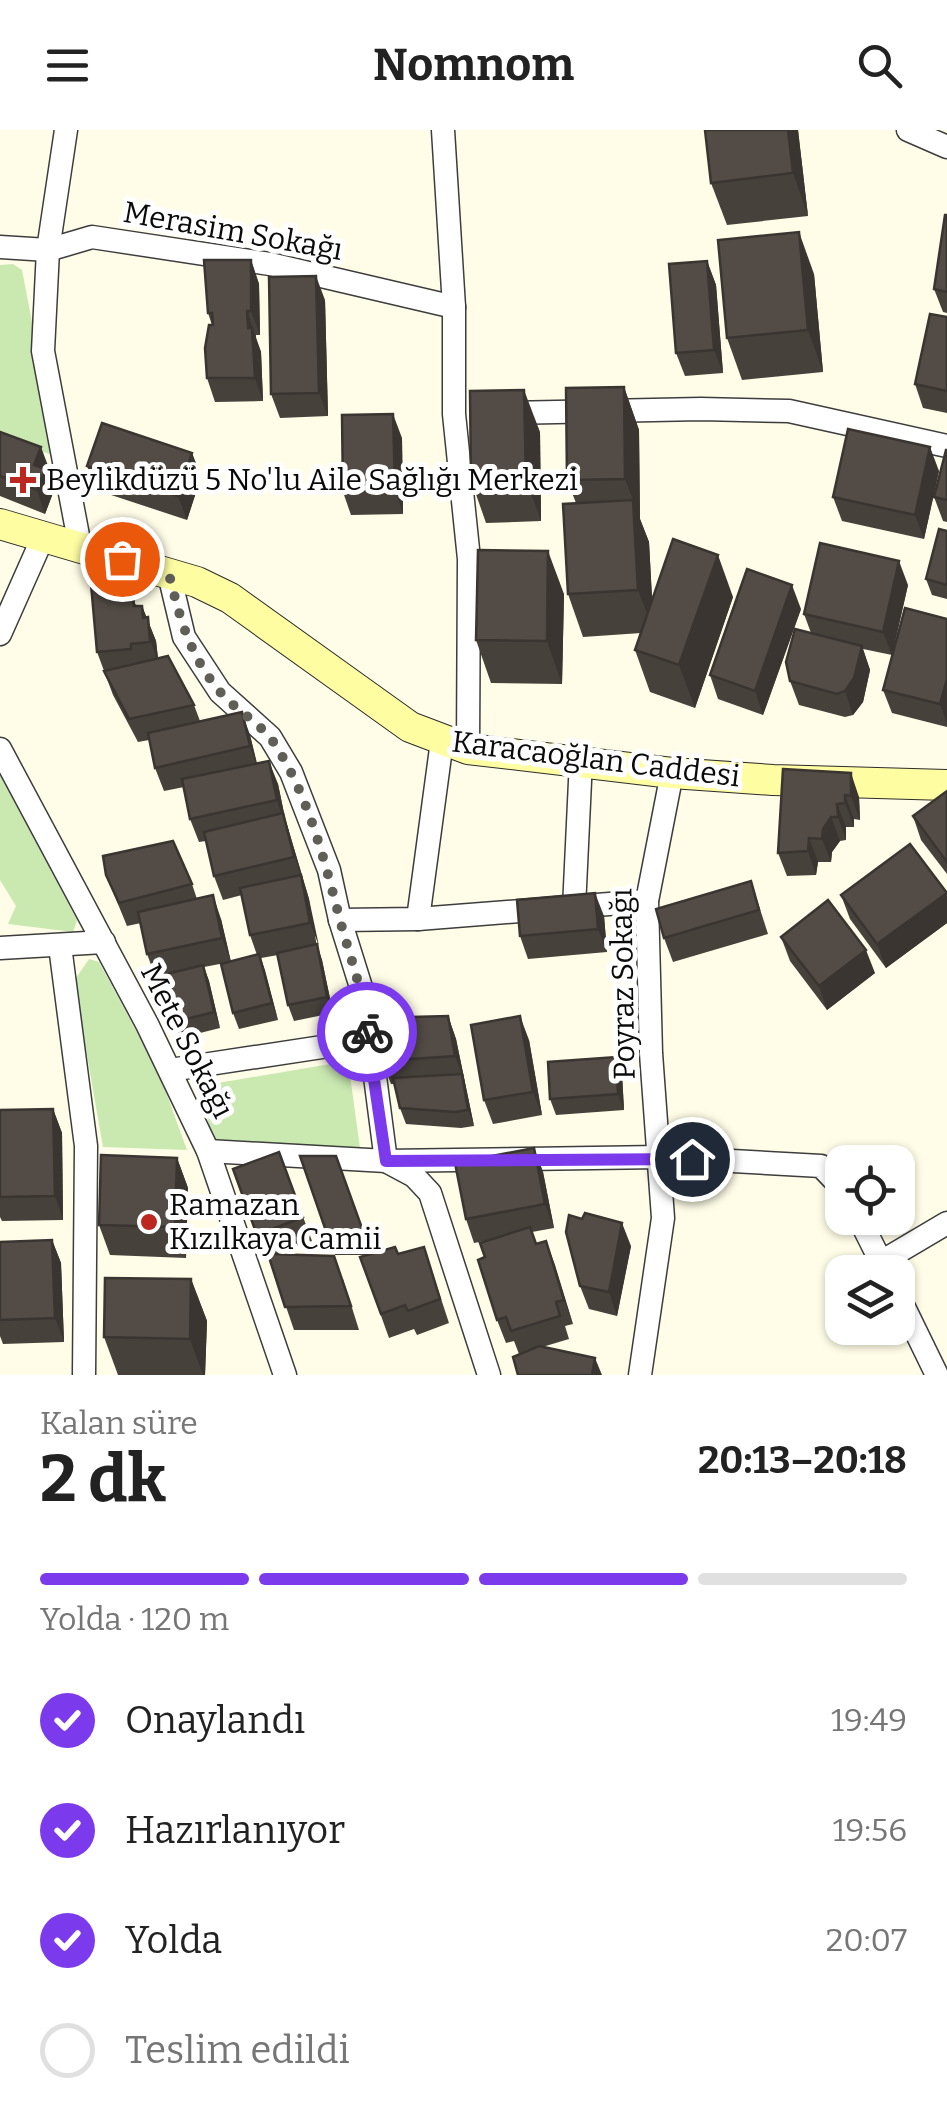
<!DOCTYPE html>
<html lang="tr">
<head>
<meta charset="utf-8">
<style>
  body { margin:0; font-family:Bitter,serif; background:#f6f6f6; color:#222; height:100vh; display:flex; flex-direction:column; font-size:38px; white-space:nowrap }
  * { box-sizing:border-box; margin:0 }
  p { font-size:32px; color:#767676 }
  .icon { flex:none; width:55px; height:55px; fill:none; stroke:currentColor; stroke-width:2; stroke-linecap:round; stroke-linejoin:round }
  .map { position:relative; height:1245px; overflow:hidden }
  .drawer { display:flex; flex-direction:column; background:#fff; flex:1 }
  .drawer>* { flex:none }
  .buttons { position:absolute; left:825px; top:1015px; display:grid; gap:20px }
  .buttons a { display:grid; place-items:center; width:90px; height:90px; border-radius:20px; background:#fff; box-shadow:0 2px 8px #0004; font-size:50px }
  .pin { position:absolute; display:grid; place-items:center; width:85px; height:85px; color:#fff; margin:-42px; border:5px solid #fff; border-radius:50%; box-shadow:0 2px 10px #0007 }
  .courier { position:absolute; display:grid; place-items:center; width:100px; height:100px; margin:-50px; border:8px solid #7c3aed; border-radius:50%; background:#fff; color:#222; box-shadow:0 2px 12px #0007 }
  .summary em { font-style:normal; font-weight:700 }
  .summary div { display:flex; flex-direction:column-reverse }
  .summary { display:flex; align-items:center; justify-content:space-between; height:170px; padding:0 40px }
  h1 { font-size:65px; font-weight:700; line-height:75px }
  .bar { display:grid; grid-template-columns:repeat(4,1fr); gap:15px 10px; align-content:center; height:120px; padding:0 40px }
  .bar i { height:12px; border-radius:8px; background:#e0e0e0 }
  .bar .current { background:#7c3aed }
  .bar p { grid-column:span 4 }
  ol { padding:0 40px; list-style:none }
  li { display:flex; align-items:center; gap:30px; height:110px }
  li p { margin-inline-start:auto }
  li .icon { padding:10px; border-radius:50%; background:#7c3aed; color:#fff; stroke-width:4 }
  li:last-child { color:#767676 }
  li i { width:55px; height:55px; border:5px solid #e0e0e0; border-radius:50% }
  header { display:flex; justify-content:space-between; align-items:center; height:130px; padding:0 40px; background:#fff; font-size:45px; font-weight:700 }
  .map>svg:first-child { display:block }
</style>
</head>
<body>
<header><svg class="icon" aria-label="menu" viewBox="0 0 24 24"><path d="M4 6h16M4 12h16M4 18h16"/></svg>Nomnom<svg class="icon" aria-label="search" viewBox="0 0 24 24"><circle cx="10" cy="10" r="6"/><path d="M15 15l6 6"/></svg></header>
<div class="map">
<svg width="947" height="1245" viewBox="0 0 947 1245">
  <rect width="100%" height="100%" fill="#fffde7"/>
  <g fill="#c9e9b1">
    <path d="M13,134L22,140L58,327L0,307V135Z"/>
    <path d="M0,645L77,790L73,802L8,794L16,776L0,750Z"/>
    <path d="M89,829L99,832L159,943L187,1020L103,1017L74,851Z"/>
    <path d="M348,931L360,1018L212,1009L200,956Z"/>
  </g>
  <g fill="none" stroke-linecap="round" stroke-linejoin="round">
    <defs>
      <g id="street">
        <path d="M66,0L48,120L43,221L80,416"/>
        <path d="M443,0L454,177V284L469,429L468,619"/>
        <path d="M908,0L947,17"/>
        <path d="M0,117L48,120L92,107L270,134L454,177"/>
        <path d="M504,283L701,279L789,281L947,316"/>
        <path d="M169,444L184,507L220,562L270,607L291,642L329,740L340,790L365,870L386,1031L414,1046L430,1063L489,1245"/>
        <path d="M0,504L44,405"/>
        <path d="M0,619L147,894L208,1021L285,1245"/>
        <path d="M574,778L581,630"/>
        <path d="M418,789L442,611"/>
        <path d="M340,790L418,789L647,771"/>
        <path d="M60,816L86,1016L84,1245"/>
        <path d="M0,818L104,812"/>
        <path d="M170,940L368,910"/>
        <path d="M208,1021L386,1031L660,1027L821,1036L842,1058"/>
        <path d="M859,1088L886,1142"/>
        <path d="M881,1132L947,1093"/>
        <path d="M898,1165L937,1245"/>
        <path d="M640,1245L663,1088L651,923L647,771L672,643"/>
      </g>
      <path id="secondary" d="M0,394L197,452L230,468L410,597L468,619L672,643L773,650L947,655"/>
    </defs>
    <use href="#street" stroke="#3d3d3d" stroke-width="25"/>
    <use href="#secondary" stroke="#2c2c2c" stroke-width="32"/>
    <use href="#street" stroke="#fff" stroke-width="22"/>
    <use href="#secondary" stroke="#fffda2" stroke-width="30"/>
  </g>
  <g fill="#47413c">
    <path d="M705,0H798L808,86L727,95L711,53Z"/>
    <path d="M947,85V183L943,182L934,159Z"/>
    <path d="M251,130L259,154L260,205H256V209L261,222L263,271L215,272L207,248L212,195L208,183Z"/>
    <path d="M707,131L716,155L723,243L685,246L676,223Z"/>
    <path d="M814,144L823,242L742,250L727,208Z"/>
    <path d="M325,170L328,286L280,288L271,264Z"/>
    <path d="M947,187V283L923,278L915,254Z"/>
    <path d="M624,257L639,300L640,389L649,412L652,470L733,467L695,578L650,562L635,520L641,503L583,507L568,464L576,373L567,350Z"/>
    <path d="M0,302L50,341L48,347L53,363L45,384L0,366Z"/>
    <path d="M540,302L541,391L486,393L471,350Z"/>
    <path d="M402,308L403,384L351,385L343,362Z"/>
    <path d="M947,320V392L943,391L934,367Z"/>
    <path d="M192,323L201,347L187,390L96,360L87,336Z"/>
    <path d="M939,341L924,409L842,391L833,367Z"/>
    <path d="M947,401V469L932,465L926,449Z"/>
    <path d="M107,429L111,439L116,438L122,454H125L129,466L137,476H142L156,511L158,529L194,575L200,591L250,605L257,633L278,654L285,688L309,769L317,817L322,830L333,883L294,891L288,875L278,825L261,828L278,890L239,899L233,883L230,832L204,837L209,851L220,898L180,908L174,892L163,846L156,848L147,824L141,793L127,796L106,745L192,754L197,769L221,789L231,832L257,825L250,805L242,765L223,770L214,746L206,711L199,712L190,689L184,657L164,661L155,638L149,610L138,612L113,565L97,522Z"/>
    <path d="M908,455L892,525L863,519L870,540L863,572L853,585L845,587L799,575L790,551L811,503L804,484Z"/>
    <path d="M564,464L562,554L491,553L476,510Z"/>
    <path d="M801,479L763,585L718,569L710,545Z"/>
    <path d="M947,489V597L892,583L883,560Z"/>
    <path d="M783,639L859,667L860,690L854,689V697H846V710L840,711L832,722L831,732H818L816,745L787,746L778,723Z"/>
    <path d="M947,661V744L921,710L913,686Z"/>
    <path d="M751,751L768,804L673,832L664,808Z"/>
    <path d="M947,763V793L886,838L850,789L841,765Z"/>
    <path d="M604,786L607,822L528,829L520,806Z"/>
    <path d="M781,807L875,843L827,880L790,831Z"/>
    <path d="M448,886L456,909L474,996L461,998L406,994L400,978L395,954H391L382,931Z"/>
    <path d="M529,910L542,985L493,994L484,970Z"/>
    <path d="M616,927L622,944L624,980L556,985L550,969Z"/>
    <path d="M53,979L62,1003L63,1090L2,1091L0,1087V980Z"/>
    <path d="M534,1018L543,1042L554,1098L532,1102L537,1114L546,1111L573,1194L565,1196L569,1209L519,1224L514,1211L506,1213L497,1190L485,1127V1111L474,1113L466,1089Z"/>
    <path d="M279,1022L312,1111L276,1124L343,1149L359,1200H294L269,1127L265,1128L233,1039Z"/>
    <path d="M300,1026H336L371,1124H398L424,1117L449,1193L417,1205L414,1199L389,1208L360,1127L367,1125H335Z"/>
    <path d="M177,1028L188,1058L186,1128L110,1125L99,1095Z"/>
    <path d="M52,1110L61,1133L64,1212L3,1214L0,1206V1112Z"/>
    <path d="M631,1116L617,1186L589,1179L580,1156Z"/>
    <path d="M191,1149L207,1191L205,1245H118L104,1207Z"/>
  </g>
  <g fill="#3a3531">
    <path d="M788,0H798L808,86L793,43Z"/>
    <path d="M799,102L814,144L823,242L808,200Z"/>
    <path d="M251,130L259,154L260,205L251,181Z"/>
    <path d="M707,131L716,155L723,243L714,220Z"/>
    <path d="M316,146L325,170L328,286L319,263Z"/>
    <path d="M247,181L261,222L263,271L255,248L248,198Z"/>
    <path d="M624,257L639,300L640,389L649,412L654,502L638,460L634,373L625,349Z"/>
    <path d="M524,260L540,302L541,391L526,349Z"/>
    <path d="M393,284L402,308L403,384L395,360Z"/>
    <path d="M41,317L50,341L48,347L53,363L45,384L37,360L34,335Z"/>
    <path d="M930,317L939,341L924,409L915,385Z"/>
    <path d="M192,323L201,347L187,390L178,366Z"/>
    <path d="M548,421L564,464L562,554L547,511Z"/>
    <path d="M718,425L733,467L695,578L679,535Z"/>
    <path d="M899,431L908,455L892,525L883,502Z"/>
    <path d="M792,455L801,479L763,585L755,561Z"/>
    <path d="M142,476L156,511L159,536L143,488Z"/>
    <path d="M862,516L870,540L863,572L853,585L845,561Z"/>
    <path d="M947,549V593L940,574Z"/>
    <path d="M242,582L250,605L258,640L250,616Z"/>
    <path d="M269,631L278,654L285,688L309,769L319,816L310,793L301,747L277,670Z"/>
    <path d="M851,643L859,667L860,690L851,666Z"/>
    <path d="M845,665L854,689V697L845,673Z"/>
    <path d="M837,674L846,697V710L838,687Z"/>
    <path d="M831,687L840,711L832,722L831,732L822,709L823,699Z"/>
    <path d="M809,708L818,732L816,745L808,721Z"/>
    <path d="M595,763L604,786L607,822L598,799Z"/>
    <path d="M947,763V793L886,838L877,814Z"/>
    <path d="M213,765L221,789L231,832L222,808Z"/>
    <path d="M317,814L322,830L333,883L327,867Z"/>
    <path d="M866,820L875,843L827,880L819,856Z"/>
    <path d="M259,824L265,840L278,890L272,873Z"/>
    <path d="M203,835L209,851L220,898L214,882Z"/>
    <path d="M448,886L456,909L474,996L468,980L462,945L455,926Z"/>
    <path d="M520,886L529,910L542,985L533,962Z"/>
    <path d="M616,927L622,944L624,980L618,964Z"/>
    <path d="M53,979L62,1003L63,1090L55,1066Z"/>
    <path d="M534,1018L543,1042L554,1098L545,1074Z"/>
    <path d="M177,1028L188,1058L186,1128L175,1097Z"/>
    <path d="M622,1093L631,1116L617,1186L609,1162Z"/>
    <path d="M52,1110L61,1133L64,1212L55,1188Z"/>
    <path d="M546,1111L555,1135L573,1194L564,1170Z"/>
    <path d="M191,1149L207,1191L205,1245H203L190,1209Z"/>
    <path d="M595,1228L602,1245H592Z"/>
  </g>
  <g fill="#534c46" stroke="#3a3531" stroke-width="2.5">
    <path d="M705,0H788L793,43L711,53Z"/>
    <path d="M945,85H947V162L934,159Z"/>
    <path d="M799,102L808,200L727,208L718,110Z"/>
    <path d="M204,130H251V181H247L248,198H252L255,248H207L205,218L209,195H213L212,183H208Z"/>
    <path d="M707,131L714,220L676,223L669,134Z"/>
    <path d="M316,146L319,263L271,264L269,147Z"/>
    <path d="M930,184L947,187V261L915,254Z"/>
    <path d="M624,257L625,349L567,350L566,258Z"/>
    <path d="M524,260L526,349L471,350L470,261Z"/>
    <path d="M393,284L395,360L343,362L342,285Z"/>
    <path d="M102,293L192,323L178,366L87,336Z"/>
    <path d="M848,299L930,317L915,385L833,367Z"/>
    <path d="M0,302L41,317L34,335L45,339L37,360L0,346Z"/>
    <path d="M946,320H947V370L934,367Z"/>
    <path d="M633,370L638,460L568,464L563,374Z"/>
    <path d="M939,399L947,401V455L926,449Z"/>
    <path d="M673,409L718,425L679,535L635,520Z"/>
    <path d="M820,413L899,431L883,502L804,484Z"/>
    <path d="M478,420L548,421L547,511L476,510Z"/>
    <path d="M107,429L108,440L116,438L118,454H125V466L133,465L134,476H142L143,488L148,487L150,512L131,514V519L97,522L89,431Z"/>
    <path d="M747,439L792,455L755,561L710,545Z"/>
    <path d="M905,478L947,489V549L940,574L883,560Z"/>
    <path d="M795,499L862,516L854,548L845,561L837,564L790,551L786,532Z"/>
    <path d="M168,526L194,575L129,589L104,541Z"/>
    <path d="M242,582L250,616L155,638L148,603Z"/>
    <path d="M269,631L277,670L190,689L182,649Z"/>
    <path d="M783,639L851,643V666L845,665V673L837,674L838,687H831L823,699L822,709L809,708L808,721L778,723Z"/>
    <path d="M947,661V732L913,686Z"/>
    <path d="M283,683L294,727L214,746L204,702Z"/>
    <path d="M173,711L192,754L119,773L106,745L103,726Z"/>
    <path d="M910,714L947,763L877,814L841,765Z"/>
    <path d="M301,745L310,793L250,805L240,758Z"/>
    <path d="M751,751L759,780L664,808L656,779Z"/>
    <path d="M595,763L598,799L520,806L517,770Z"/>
    <path d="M213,765L222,808L147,824L138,782Z"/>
    <path d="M828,770L866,820L819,856L781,807Z"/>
    <path d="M317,814L327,867L288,875L277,823Z"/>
    <path d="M259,824L272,873L233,883L221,834Z"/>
    <path d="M203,835L214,882L174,892L163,845Z"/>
    <path d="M448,886L455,926L382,931L374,888Z"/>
    <path d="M520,886L533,962L484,970L471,895Z"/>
    <path d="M616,927L618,964L550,969L548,932Z"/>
    <path d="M462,944L468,980L455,982L400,978L393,948Z"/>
    <path d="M53,979L55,1066L0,1067V980Z"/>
    <path d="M534,1018L545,1074L466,1089L455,1033Z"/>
    <path d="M279,1022L303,1087L257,1105L233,1039Z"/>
    <path d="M101,1025L177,1028L175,1097L99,1095Z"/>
    <path d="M300,1026H336L363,1101H326Z"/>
    <path d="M585,1083L622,1093L609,1162L580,1156L566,1102L569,1085L582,1089Z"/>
    <path d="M530,1097L536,1114L546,1111L564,1170L556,1172L560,1186L511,1201L506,1187L497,1190L478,1130L485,1127L480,1113Z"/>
    <path d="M52,1110L55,1188L0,1190V1112Z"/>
    <path d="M395,1117L398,1124L424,1117L440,1169L408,1181L405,1175L381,1184L360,1127Z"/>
    <path d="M268,1124L334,1126L351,1176L285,1177Z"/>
    <path d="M105,1148L191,1149L190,1209L104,1207Z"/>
    <path d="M539,1216L595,1228L592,1245H518L513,1227Z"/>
  </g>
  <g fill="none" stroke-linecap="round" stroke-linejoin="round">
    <path stroke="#605f57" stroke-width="10" stroke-dasharray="0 18" d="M122,429L169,444C180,489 190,527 221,563C236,580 258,592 272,610C308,663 324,729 340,790C350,828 364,862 367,902"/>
    <path stroke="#7c3aed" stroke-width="12" d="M367,902L386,1031L692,1029"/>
  </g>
  <g fill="#bc271f" stroke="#fff" stroke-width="4">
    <path d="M18 335h10v10h10v10h-10v10h-10v-10h-10v-10h10z"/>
    <circle cx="149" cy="1092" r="10"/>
  </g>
  <g text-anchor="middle" stroke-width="10" stroke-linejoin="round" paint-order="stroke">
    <g font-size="30" fill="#0a0a0a" stroke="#fff">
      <text transform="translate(233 101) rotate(10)" y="10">Merasim Sokağı</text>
      <text transform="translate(596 629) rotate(7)" y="10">Karacaoğlan Caddesi</text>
      <text transform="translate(623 854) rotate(-91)" y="10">Poyraz Sokağı</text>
      <text transform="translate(187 911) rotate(63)" y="10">Mete Sokağı</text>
    </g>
    <g font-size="30" fill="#0a0a0a" stroke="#fff" text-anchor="start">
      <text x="46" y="360">Beylikdüzü 5 No'lu Aile Sağlığı Merkezi</text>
      <text x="169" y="1085">Ramazan<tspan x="169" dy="34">Kızılkaya Camii</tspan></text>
    </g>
  </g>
</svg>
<div class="buttons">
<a><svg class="icon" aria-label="locate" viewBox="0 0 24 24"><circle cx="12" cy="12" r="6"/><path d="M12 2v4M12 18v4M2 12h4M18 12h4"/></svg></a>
<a><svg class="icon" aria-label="layers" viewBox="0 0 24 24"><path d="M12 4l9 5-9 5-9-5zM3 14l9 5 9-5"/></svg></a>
</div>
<div class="pin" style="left:122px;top:429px;background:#ea580c"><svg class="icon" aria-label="bag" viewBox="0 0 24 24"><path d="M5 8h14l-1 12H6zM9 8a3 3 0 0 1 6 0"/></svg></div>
<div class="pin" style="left:692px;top:1029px;background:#1f2937"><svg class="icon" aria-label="home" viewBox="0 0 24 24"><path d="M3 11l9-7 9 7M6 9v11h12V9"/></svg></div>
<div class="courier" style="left:367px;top:902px"><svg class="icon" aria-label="bike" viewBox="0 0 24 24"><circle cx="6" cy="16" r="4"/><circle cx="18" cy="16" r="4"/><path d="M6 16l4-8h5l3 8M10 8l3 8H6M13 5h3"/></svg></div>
</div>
<section class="drawer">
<div class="summary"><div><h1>2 dk</h1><p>Kalan süre</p></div><em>20:13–20:18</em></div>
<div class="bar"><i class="current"></i><i class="current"></i><i class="current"></i><i></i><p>Yolda · 120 m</p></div>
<ol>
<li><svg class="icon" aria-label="check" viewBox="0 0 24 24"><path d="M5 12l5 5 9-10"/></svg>Onaylandı<p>19:49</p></li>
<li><svg class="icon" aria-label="check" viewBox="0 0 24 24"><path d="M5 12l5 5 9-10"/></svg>Hazırlanıyor<p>19:56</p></li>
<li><svg class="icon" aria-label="check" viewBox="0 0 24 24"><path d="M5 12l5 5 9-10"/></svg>Yolda<p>20:07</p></li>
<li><i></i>Teslim edildi</li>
</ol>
</section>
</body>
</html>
